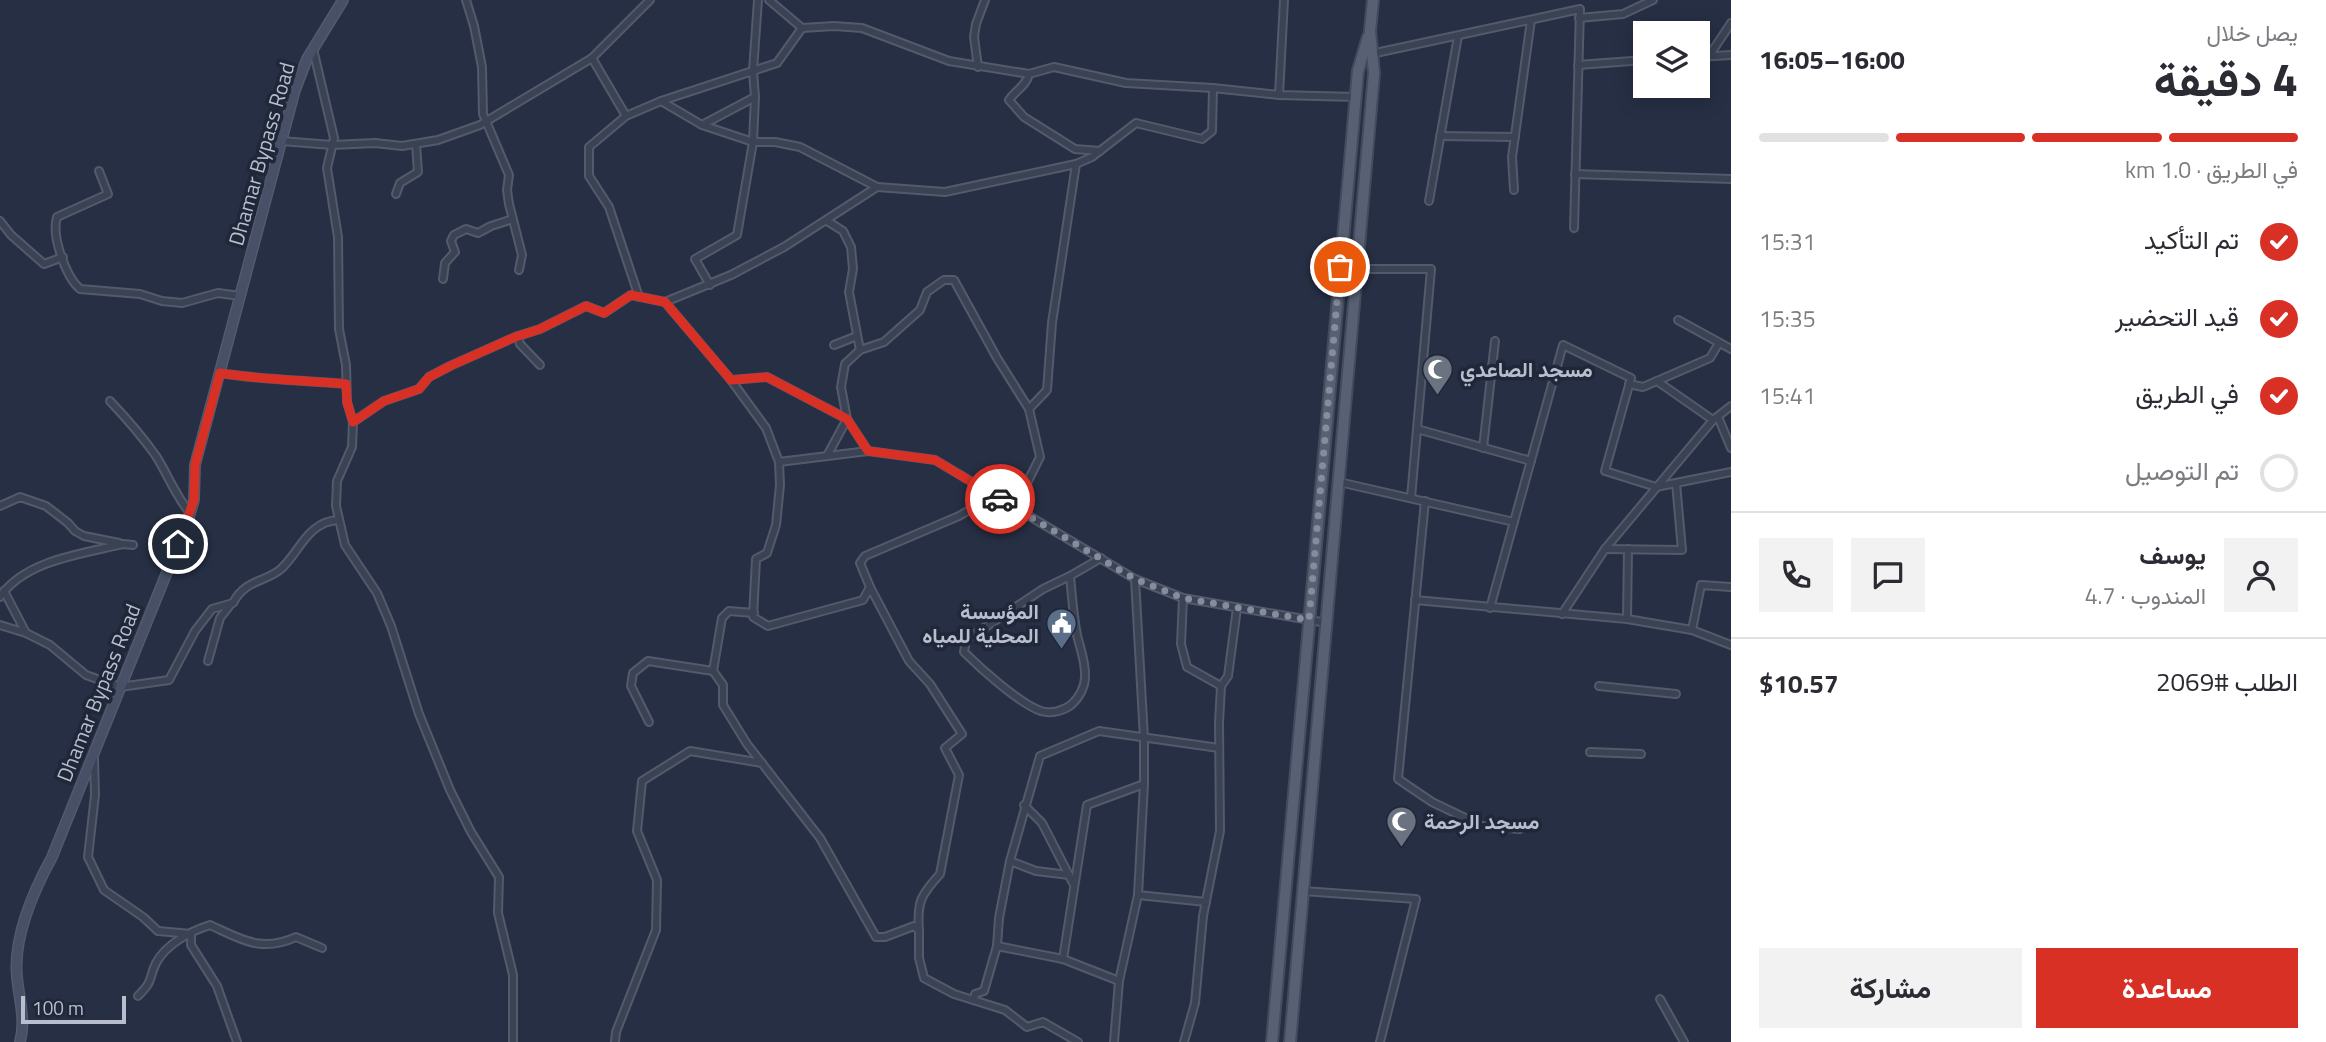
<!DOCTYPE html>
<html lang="ar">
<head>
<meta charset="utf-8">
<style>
  body { margin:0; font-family:"Titillium Web",Vazirmatn,sans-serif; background:#f2f2f3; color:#2b2b33; direction:rtl; height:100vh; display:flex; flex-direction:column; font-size:26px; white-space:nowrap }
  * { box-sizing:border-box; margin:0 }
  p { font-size:23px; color:#7c7c81 }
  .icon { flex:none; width:38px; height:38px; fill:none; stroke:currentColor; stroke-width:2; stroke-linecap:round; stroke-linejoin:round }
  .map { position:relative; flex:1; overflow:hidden; direction:ltr }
  .side { display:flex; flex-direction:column; background:#fff; width:595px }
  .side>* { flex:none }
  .tools { position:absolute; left:1633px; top:21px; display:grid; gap:14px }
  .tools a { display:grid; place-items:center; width:77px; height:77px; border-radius:0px; background:#fff; box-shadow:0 4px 18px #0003; font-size:35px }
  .scale { position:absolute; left:21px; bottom:18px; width:105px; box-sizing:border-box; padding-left:7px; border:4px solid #b8becd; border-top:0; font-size:19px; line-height:24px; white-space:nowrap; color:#b8becd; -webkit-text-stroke:5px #1f2739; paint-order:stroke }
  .pin { position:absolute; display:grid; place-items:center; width:60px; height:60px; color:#fff; margin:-30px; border:4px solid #fff; border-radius:50%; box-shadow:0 2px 7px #0007 }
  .courier { position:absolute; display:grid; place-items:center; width:70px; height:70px; margin:-35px; border:5px solid #d93025; border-radius:50%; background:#fff; color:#222; box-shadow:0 2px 9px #0007 }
  .headline em { font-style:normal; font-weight:700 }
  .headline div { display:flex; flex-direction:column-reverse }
  .headline { display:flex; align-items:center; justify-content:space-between; height:119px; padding:0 28px }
  h1 { font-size:46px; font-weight:700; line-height:52px }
  .bar { display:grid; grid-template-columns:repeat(4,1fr); gap:10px 7px; align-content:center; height:84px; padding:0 28px }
  .bar i { height:9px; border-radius:5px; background:#e1e1e2 }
  .bar .selected { background:#d93025 }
  .bar p { grid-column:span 4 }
  .line { display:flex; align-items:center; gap:18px; padding:0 28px; border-top:2px solid #e1e1e2 }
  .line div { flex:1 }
  .round { display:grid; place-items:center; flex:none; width:74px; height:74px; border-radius:0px; background:#f2f2f3 }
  ol { padding:0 28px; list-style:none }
  li { display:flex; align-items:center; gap:21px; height:77px }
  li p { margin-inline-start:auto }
  li .icon { padding:7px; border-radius:50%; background:#d93025; color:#fff; stroke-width:4 }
  li:last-child { color:#7c7c81 }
  li i { width:38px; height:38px; border:4px solid #e1e1e2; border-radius:50% }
  .button { display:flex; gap:14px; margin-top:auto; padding:14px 28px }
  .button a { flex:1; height:80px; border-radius:0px; background:#d93025; color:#fff; font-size:28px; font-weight:700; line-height:80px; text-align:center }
  .button a+a { background:#f2f2f3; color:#2b2b33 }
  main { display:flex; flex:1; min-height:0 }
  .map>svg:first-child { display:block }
</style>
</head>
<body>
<main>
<section class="side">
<div class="headline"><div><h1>4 دقيقة</h1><p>يصل خلال</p></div><em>16:00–16:05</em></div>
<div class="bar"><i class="selected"></i><i class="selected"></i><i class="selected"></i><i></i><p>في الطريق · 1.0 km</p></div>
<ol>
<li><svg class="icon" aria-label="check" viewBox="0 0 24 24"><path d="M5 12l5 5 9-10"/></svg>تم التأكيد<p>15:31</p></li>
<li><svg class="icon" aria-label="check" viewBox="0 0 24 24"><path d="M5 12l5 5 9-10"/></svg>قيد التحضير<p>15:35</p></li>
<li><svg class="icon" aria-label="check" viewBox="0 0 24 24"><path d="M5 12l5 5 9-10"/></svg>في الطريق<p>15:41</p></li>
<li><i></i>تم التوصيل</li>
</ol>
<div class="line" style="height:126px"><a class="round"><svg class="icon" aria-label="person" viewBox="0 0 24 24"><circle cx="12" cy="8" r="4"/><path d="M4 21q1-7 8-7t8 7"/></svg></a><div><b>يوسف</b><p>المندوب · 4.7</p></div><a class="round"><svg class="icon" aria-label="chat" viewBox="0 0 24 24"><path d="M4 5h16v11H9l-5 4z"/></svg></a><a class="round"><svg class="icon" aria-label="phone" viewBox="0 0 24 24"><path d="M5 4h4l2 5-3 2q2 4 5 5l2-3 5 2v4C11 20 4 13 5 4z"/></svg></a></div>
<div class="line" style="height:91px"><div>الطلب #2069</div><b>$10.57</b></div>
<div class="button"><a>مساعدة</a><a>مشاركة</a></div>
</section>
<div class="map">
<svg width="1731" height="1042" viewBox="0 0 1731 1042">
  <rect width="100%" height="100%" fill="#262f44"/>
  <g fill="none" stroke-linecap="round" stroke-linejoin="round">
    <defs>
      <g id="street">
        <path d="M466,0L474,26L482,67L483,114L509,175L507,190L509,204L522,255L519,270"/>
        <path d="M769,0L802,28L834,26L862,28L949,61L1029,74L1054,67L1126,83L1213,88L1279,95L1356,97"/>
        <path d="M1579,18L1623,14L1653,0"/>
        <path d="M313,49L334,138L327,168L338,237L339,329L346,365L347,402L353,422L352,447L337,481L336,506L345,545L377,593L391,626L419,714L450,790L471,832L499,877L498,913L513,975V1042"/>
        <path d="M1371,54L1580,9L1574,228"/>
        <path d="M1709,56L1731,23"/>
        <path d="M1698,57L1731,55"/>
        <path d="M592,58L626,116L589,147V176L609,207L639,297"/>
        <path d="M1578,65L1645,60"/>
        <path d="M978,67L974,37L976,24L985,0"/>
        <path d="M1029,74C1027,85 1015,91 1009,100L1024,117L1075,149L1100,151"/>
        <path d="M1279,95L1284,0"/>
        <path d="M661,101L702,125L753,142H775L800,147L877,187"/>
        <path d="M626,116L661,101L777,63L802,28"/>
        <path d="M702,125L755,97"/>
        <path d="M1440,136L1515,137"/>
        <path d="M281,141L332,145L375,143L402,146L438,140L480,125L592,58L650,0"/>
        <path d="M99,171L108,194L57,217C51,236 66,277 80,289L140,294L162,301L182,303L218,293L240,296"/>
        <path d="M1575,174L1731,179"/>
        <path d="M1514,190L1512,157L1531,20"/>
        <path d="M396,194L400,183L418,172L416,144"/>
        <path d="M1429,201L1458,36"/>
        <path d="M0,221L11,235L44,264L63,257"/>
        <path d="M827,221L843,231L851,247L853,269L849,292L860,350"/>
        <path d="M1357,269H1431L1411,498"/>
        <path d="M443,279L445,263L455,252L451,241L454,235L466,229L478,233L491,226L513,219"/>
        <path d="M710,285L695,259L737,235L753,142L755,97L753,71L758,0"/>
        <path d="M665,302L731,275L784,247L877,187L945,192L1076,164L1092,157L1136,123L1202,139L1212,131L1213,88"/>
        <path d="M1678,320L1731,349"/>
        <path d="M518,336L520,344L540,365"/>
        <path d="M834,345L857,336"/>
        <path d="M220,373C262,380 304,380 346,384"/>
        <path d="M731,380L767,377L847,419L827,456"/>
        <path d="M1657,381L1713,420"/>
        <path d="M1629,384L1643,387L1710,358L1719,343"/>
        <path d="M110,401C127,419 142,436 156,456C168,475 175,495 190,513"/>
        <path d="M1029,409L1047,390L1052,323L1076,164"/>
        <path d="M1718,417L1731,448"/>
        <path d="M353,422L384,401L419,389L429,377L450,366L515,337L540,329L586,306L604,313L631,295L665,302L731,380L766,428L779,462L780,485L776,525L767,553L756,559L753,617L768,626L863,600L870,587L860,563L865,556L959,516L995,495"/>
        <path d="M1417,429L1531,461"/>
        <path d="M1483,448L1495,341"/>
        <path d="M868,451L847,419L841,387L845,364L860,350L884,342L920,310L927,292L944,280H954L997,358L1029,409L1040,457L1015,507"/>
        <path d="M779,462L868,451L935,460L1135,579L1183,598L1327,623"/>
        <path d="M1339,482L1514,522"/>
        <path d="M1425,501L1398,779L1432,802L1482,826L1520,829"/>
        <path d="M0,506L20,497L46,506L68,523L75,531L84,536L119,543"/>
        <path d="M1605,549L1682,550L1676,483"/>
        <path d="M1070,576L1043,589L966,640L964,652C980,668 1020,704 1041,711C1051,714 1063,711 1071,705C1079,698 1085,687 1085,677C1086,663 1080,648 1077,635C1073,615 1072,595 1070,576L1101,558"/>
        <path d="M870,587L909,661L930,684L962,734L945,748L959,775L940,874C920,896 917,902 919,931"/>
        <path d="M4,591L26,633"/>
        <path d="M0,597C25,560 82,554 123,544L133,545"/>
        <path d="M1183,598L1181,644L1187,667L1221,686L1219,723L1220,831L1203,916L1195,1003L1184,1042"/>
        <path d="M1415,600L1627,619L1692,630L1731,645"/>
        <path d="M1490,608L1563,345L1631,378L1605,471L1656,487L1731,472"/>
        <path d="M1562,614L1605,549L1713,420L1731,406"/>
        <path d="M1627,619L1628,549"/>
        <path d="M0,625L26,633L50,645L86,675L120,687L169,680L195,631L212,609L233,603C246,578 268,582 282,568C300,551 308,521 339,520"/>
        <path d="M1692,630L1701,585L1731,587"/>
        <path d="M208,661L220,618L231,604"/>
        <path d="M713,671L723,685V705L747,744L820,838L876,937H885L914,926L919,931V958L924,978L954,994L1005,1010L1027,1027L1043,1022L1078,1042"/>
        <path d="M1221,686L1228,676L1237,608"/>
        <path d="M1599,686L1676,694"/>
        <path d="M649,722L631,686L633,673L648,661L713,671L722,618L729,611L754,613"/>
        <path d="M1590,752L1641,754"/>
        <path d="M94,759L95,795L88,857L104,890L143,917L158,931L191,934V945L217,986L237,1042"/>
        <path d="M1024,805L1042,823L1074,885"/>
        <path d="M1010,861L1036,871L1069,875"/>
        <path d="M1303,891L1416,899L1380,1042"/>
        <path d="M1138,895L1206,902"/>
        <path d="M997,946L1063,959L1119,981"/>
        <path d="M1063,959L1087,805L1144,784"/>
        <path d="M138,996C154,980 148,980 156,963C166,944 191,931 210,925C241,939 261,953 296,937L322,948"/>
        <path d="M1660,999L1684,1042"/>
        <path d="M974,1000L975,994L984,991L997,946L999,918L1010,861L1040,756L1099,731L1219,748"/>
        <path d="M615,1042L616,1032L656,930L657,880L637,831L642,781L690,751L762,763"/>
        <path d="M1114,1042L1119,981L1138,895L1144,784V738L1135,579"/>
      </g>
      <path id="secondary" d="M20,1042C26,1020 19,999 17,977C13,938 34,890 52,857L188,520L194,500L195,465L295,90L307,59L343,0"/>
      <g id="primary">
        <path d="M1272,1042L1358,71L1368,37"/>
        <path d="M1290,1042L1374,73L1370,31L1373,0"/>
      </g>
    </defs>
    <use href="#street" stroke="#535a6b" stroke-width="10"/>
    <use href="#secondary" stroke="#535a6b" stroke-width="12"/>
    <use href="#primary" stroke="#444b5d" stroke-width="14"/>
    <use href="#street" stroke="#3a4253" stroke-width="6"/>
    <use href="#secondary" stroke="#485067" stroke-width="9"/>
    <use href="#primary" stroke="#586173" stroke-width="10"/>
  </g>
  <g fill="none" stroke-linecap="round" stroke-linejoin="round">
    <path stroke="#858c9d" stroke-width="7" stroke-dasharray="0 12.6" d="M1000,499L1135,579L1183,598L1309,620L1340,267"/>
    <path stroke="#d93025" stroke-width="9" d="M178,544L194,500L195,465L220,373C262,380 304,380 346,384L347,402L353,422L384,401L419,389L429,377L450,366L515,337L540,329L586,306L604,313L631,295L665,302L731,380L767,377L847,419L868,451L935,460L1000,499"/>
  </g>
  <defs>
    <symbol id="mosque-pin" viewBox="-11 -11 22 30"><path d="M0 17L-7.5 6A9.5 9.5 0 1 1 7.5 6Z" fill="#6b7280" stroke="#1f2739"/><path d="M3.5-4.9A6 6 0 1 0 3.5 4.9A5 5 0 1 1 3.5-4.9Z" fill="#fff"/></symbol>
    <symbol id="civic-pin" viewBox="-11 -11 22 30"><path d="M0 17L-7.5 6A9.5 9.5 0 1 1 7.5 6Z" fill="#5c6f8a" stroke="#1f2739"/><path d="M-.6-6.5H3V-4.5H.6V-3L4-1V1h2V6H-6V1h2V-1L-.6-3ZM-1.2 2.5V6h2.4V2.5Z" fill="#fff"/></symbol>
  </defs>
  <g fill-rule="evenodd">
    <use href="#mosque-pin" x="1420" y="352" width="35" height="47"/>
    <use href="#civic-pin" x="1044" y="606" width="35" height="47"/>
    <use href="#mosque-pin" x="1384" y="804" width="35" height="47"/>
  </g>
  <g text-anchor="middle" stroke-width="7" stroke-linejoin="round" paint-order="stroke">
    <g font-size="21" fill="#b8becd" stroke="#1f2739">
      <text transform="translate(262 154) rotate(-74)" y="7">Dhamar Bypass Road</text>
      <text transform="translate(99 693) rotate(-68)" y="7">Dhamar Bypass Road</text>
    </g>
    <g font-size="21" font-weight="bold" fill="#b8becd" stroke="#1f2739" text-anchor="start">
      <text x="1460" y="377">مسجد الصاعدي</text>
      <text x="1039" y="619" text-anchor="end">المؤسسة<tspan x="1039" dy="24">المحلية للمياه</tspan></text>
      <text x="1424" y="829">مسجد الرحمة</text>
    </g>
  </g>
</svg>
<div class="tools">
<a><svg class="icon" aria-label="layers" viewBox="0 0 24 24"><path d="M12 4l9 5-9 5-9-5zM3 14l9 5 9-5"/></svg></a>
</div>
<div class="scale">100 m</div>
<div class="pin" style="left:1340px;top:267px;background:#ea580c"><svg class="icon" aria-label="bag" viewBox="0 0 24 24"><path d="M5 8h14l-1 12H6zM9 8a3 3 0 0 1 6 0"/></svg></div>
<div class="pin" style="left:178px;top:544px;background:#1f2937"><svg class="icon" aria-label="home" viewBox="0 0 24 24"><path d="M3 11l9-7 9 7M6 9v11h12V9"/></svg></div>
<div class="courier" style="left:1000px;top:499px"><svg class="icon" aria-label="car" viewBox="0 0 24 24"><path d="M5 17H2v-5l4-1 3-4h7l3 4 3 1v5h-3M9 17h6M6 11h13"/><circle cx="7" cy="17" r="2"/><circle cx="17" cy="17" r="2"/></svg></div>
</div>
</main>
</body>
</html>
